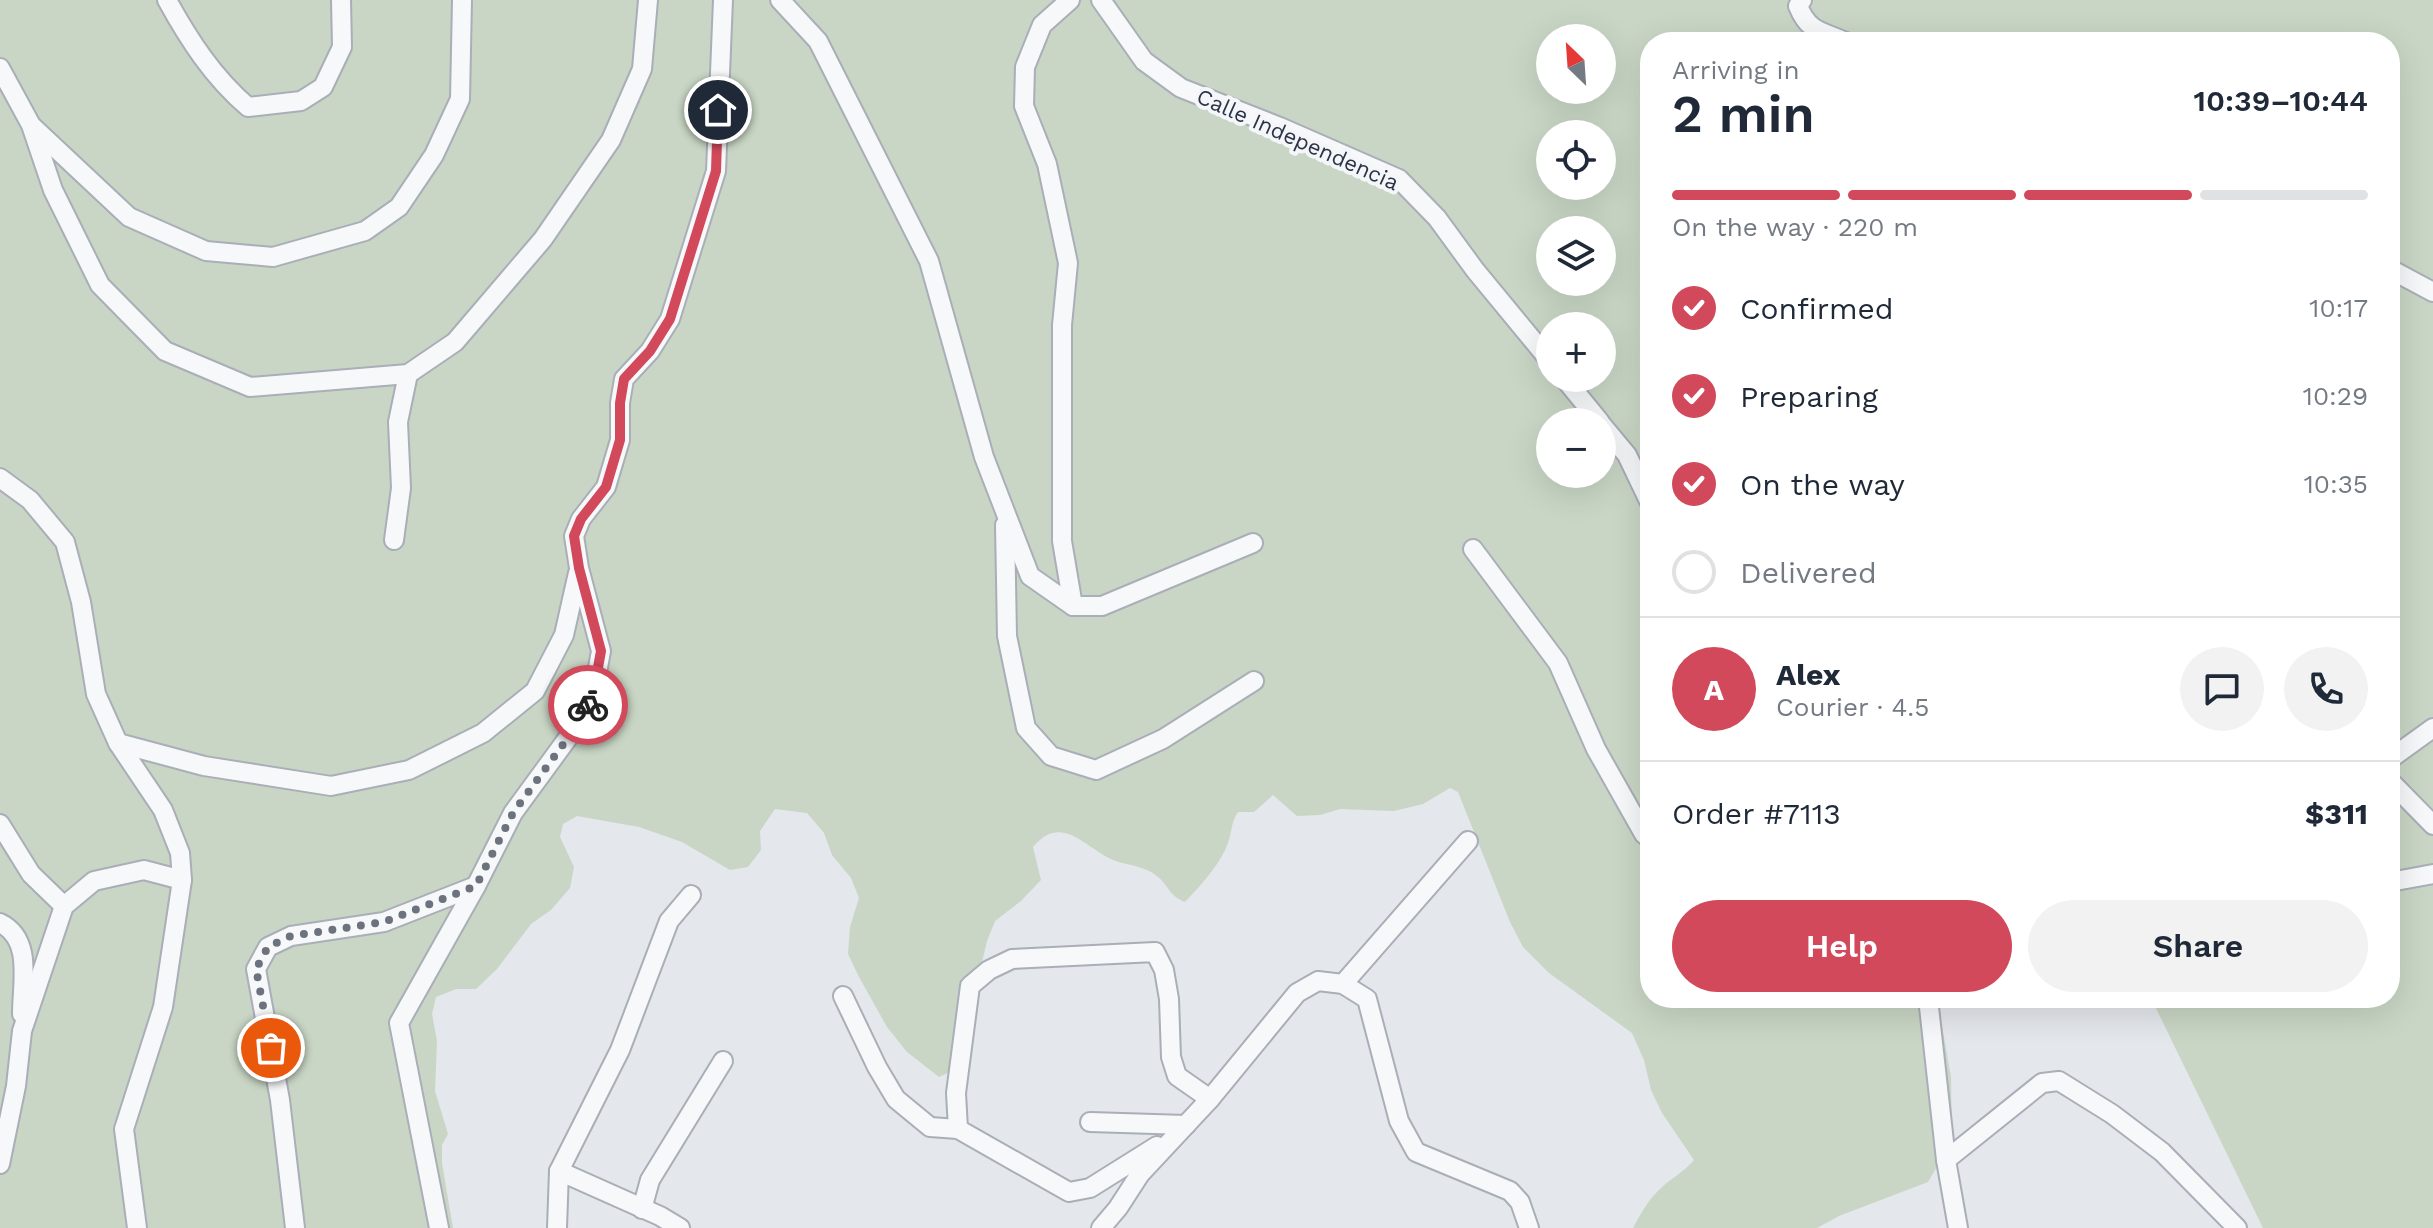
<!DOCTYPE html>
<html lang="en">
<head>
<meta charset="utf-8">
<style>
  body { margin:0; font-family:"Work Sans",sans-serif; background:#f2f2f3; color:#1f2937; height:100vh; display:flex; flex-direction:column; font-size:30px; white-space:nowrap }
  * { box-sizing:border-box; margin:0 }
  p { font-size:26px; color:#747a83 }
  .icon { flex:none; width:44px; height:44px; fill:none; stroke:currentColor; stroke-width:2; stroke-linecap:round; stroke-linejoin:round }
  .map { position:relative; flex:1; overflow:hidden }
  .sheet { position:absolute; left:1640px; top:32px; width:760px; height:976px; display:flex; flex-direction:column; background:#fff; border-radius:32px; box-shadow:0 8px 32px #0002 }
  .sheet>* { flex:none }
  .needle { width:52px; rotate:335deg }
  .buttons { position:absolute; left:1536px; top:24px; display:grid; gap:16px }
  .buttons a { display:grid; place-items:center; width:80px; height:80px; border-radius:50%; background:#fff; box-shadow:0 8px 32px #0002; font-size:40px }
  .pin { position:absolute; display:grid; place-items:center; width:68px; height:68px; color:#fff; margin:-34px; border:4px solid #fff; border-radius:50%; box-shadow:0 2px 8px #0007 }
  .courier { position:absolute; display:grid; place-items:center; width:80px; height:80px; margin:-40px; border:6px solid #d1495b; border-radius:50%; background:#fff; color:#222; box-shadow:0 2px 10px #0007 }
  .summary em { font-style:normal; font-weight:600 }
  .summary div { display:flex; flex-direction:column-reverse }
  .summary { display:flex; align-items:center; justify-content:space-between; height:136px; padding:0 32px }
  h1 { font-size:52px; font-weight:600; line-height:60px }
  .bar { display:grid; grid-template-columns:repeat(4,1fr); gap:12px 8px; align-content:center; height:96px; padding:0 32px }
  .bar i { height:10px; border-radius:6px; background:#e0e1e3 }
  .bar .current { background:#d1495b }
  .bar p { grid-column:span 4 }
  .line { display:flex; align-items:center; gap:20px; padding:0 32px; border-top:2px solid #e0e1e3 }
  .line div { flex:1 }
  .round { display:grid; place-items:center; flex:none; width:84px; height:84px; border-radius:42px; background:#f2f2f3 }
  ol { padding:0 32px; list-style:none }
  li { display:flex; align-items:center; gap:24px; height:88px }
  li p { margin-inline-start:auto }
  li .icon { padding:8px; border-radius:50%; background:#d1495b; color:#fff; stroke-width:4 }
  li:last-child { color:#747a83 }
  li i { width:44px; height:44px; border:4px solid #e0e1e3; border-radius:50% }
  .action { display:flex; gap:16px; margin-top:auto; padding:16px 32px }
  .action a { flex:1; height:92px; border-radius:48px; background:#d1495b; color:#fff; font-size:32px; font-weight:600; line-height:92px; text-align:center }
  .action a+a { background:#f2f2f3; color:#1f2937 }
  .map>svg:first-child { display:block }
</style>
</head>
<body>
<div class="map">
<svg width="2433" height="1228" viewBox="0 0 2433 1228">
  <rect width="100%" height="100%" fill="#e4e7ec"/>
  <path fill="#c9d6c5" fill-rule="evenodd" d="M0,0H2433V1228H2263L2151,998H2390V42H1650V998H1937L1951,1077L1952,1141L1928,1182L1839,1216L1817,1228H1633C1640,1215 1648,1200 1659,1190C1670,1179 1684,1172 1694,1160L1662,1113L1651,1090L1644,1060L1632,1033L1549,973L1523,947L1510,922L1458,792L1450,788L1423,804L1394,811L1340,809L1320,815L1297,816L1273,795L1254,812H1238C1231,822 1232,832 1228,843C1220,865 1200,886 1185,902C1168,895 1170,887 1158,877C1145,866 1131,866 1116,861C1087,851 1063,811 1033,847L1041,880L1021,901L995,921L987,941L978,979L965,1065L939,1077L907,1052L887,1027L859,977L848,954L850,927L859,898L851,878L832,855L824,833L807,813L775,809L760,831L761,850L748,867L730,870L682,842L639,827L577,816L563,824L560,837L574,867L570,888L551,910L531,924L497,969L476,989H456L436,997L432,1014L437,1041L435,1091L448,1134L442,1145V1163L453,1228H0ZM1550,38H1602V90H1550ZM1550,134H1602V186H1550ZM1550,230H1602V282H1550ZM1550,326H1602V378H1550ZM1550,422H1602V474H1550Z"/>
  <g fill="none" stroke-linecap="round" stroke-linejoin="round">
    <defs>
      <g id="minor">
        <path d="M167,0C189,40 213,77 248,107L301,101L323,87L342,47L341,0"/>
        <path d="M780,0L818,41L929,261L984,457L1030,576L1073,606H1102L1253,543"/>
        <path d="M1070,0L1042,25L1025,67L1024,106L1047,164L1068,263L1062,325V541L1073,606"/>
        <path d="M1101,0L1144,61L1181,88L1280,127L1399,179L1437,218L1475,270L1550,361"/>
        <path d="M1802,0L1798,6C1809,33 1822,31 1846,42"/>
        <path d="M0,68L31,125L53,190L100,285L165,351L250,387L408,374L455,342L543,239L611,140L642,69L648,0"/>
        <path d="M33,127L129,217L206,251L273,257L365,231L399,207L434,155L460,99L462,0"/>
        <path d="M2390,269L2433,292"/>
        <path d="M1564,378L1600,422"/>
        <path d="M1602,425L1627,455L1650,503"/>
        <path d="M0,478L30,500L65,542L81,602L96,694L118,743L163,810L180,853L182,880L163,1007L124,1129L137,1228"/>
        <path d="M1005,525L1007,636L1026,728L1051,756L1096,770L1163,739L1254,681"/>
        <path d="M394,540L401,488L398,422L408,374"/>
        <path d="M1473,549L1558,663L1596,749L1644,834L1650,839"/>
        <path d="M118,743L204,766L331,786L409,770L483,733L535,691L564,635L578,573"/>
        <path d="M2390,759L2433,728"/>
        <path d="M2390,781L2433,825"/>
        <path d="M0,824L31,874L64,906"/>
        <path d="M2390,882L2433,874"/>
        <path d="M0,923C33,939 22,982 22,1014"/>
        <path d="M1343,984L1468,841"/>
        <path d="M843,996L877,1067L896,1099L930,1127L958,1129L1069,1192L1090,1188L1157,1146"/>
        <path d="M1928,998L1946,1160L1958,1228"/>
        <path d="M1090,1122L1186,1125"/>
        <path d="M958,1129L956,1093L970,986L989,970L1012,959L1155,952L1164,970L1169,999L1171,1057L1177,1076L1210,1099"/>
        <path d="M1946,1160L2042,1083L2059,1081L2112,1114L2162,1152L2237,1228"/>
        <path d="M0,1164L16,1086L22,1031L64,906L94,881L144,870L182,880"/>
        <path d="M559,1171L660,1216L680,1228"/>
        <path d="M642,1209L650,1180L723,1061"/>
        <path d="M295,1228L280,1100L256,969L268,947L291,936L384,922L476,886"/>
        <path d="M439,1228L399,1023L476,886L513,813L581,720L593,695L601,651L579,568L574,536L581,519L606,487L620,440V403L624,379L650,351L670,319L716,171L723,0"/>
        <path d="M557,1228L559,1171L620,1050L669,921L691,895"/>
        <path d="M1101,1228L1118,1208L1140,1174L1210,1099L1297,993L1318,981L1343,984L1367,999L1399,1121L1416,1152L1510,1191L1520,1202L1529,1228"/>
      </g>
    </defs>
    <use href="#minor" stroke="#a9aeb7" stroke-width="22"/>
    <use href="#minor" stroke="#f7f8fa" stroke-width="18"/>
  </g>
  <g fill="none" stroke-linecap="round" stroke-linejoin="round">
    <path stroke="#6c737f" stroke-width="8" stroke-dasharray="0 14.4" d="M271,1048L256,969L268,947L291,936L384,922L476,886L513,813L581,720L588,705"/>
    <path stroke="#d1495b" stroke-width="10" d="M588,705L593,695L601,651L579,568L574,536L581,519L606,487L620,440V403L624,379L650,351L670,319L716,171L718,110"/>
  </g>
  <g text-anchor="middle" stroke-width="8" stroke-linejoin="round" paint-order="stroke">
    <g font-size="22" fill="#2b3445" stroke="#f4f6f9">
      <text transform="translate(1298 139) rotate(24)" y="8">Calle Independencia</text>
    </g>
  </g>
</svg>
<div class="buttons">
<a><svg class="needle" viewBox="-14 -14 28 28"><path d="M0-13l5 13h-10z" fill="#e53935"/><path d="M0 13l5-13h-10z" fill="#747a83"/></svg></a>
<a><svg class="icon" aria-label="locate" viewBox="0 0 24 24"><circle cx="12" cy="12" r="6"/><path d="M12 2v4M12 18v4M2 12h4M18 12h4"/></svg></a>
<a><svg class="icon" aria-label="layers" viewBox="0 0 24 24"><path d="M12 4l9 5-9 5-9-5zM3 14l9 5 9-5"/></svg></a>
<a>+</a>
<a>−</a>
</div>
<div class="pin" style="left:271px;top:1048px;background:#ea580c"><svg class="icon" aria-label="bag" viewBox="0 0 24 24"><path d="M5 8h14l-1 12H6zM9 8a3 3 0 0 1 6 0"/></svg></div>
<div class="pin" style="left:718px;top:110px;background:#1f2937"><svg class="icon" aria-label="home" viewBox="0 0 24 24"><path d="M3 11l9-7 9 7M6 9v11h12V9"/></svg></div>
<div class="courier" style="left:588px;top:705px"><svg class="icon" aria-label="bike" viewBox="0 0 24 24"><circle cx="6" cy="16" r="4"/><circle cx="18" cy="16" r="4"/><path d="M6 16l4-8h5l3 8M10 8l3 8H6M13 5h3"/></svg></div>
<section class="sheet">
<div class="summary"><div><h1>2 min</h1><p>Arriving in</p></div><em>10:39–10:44</em></div>
<div class="bar"><i class="current"></i><i class="current"></i><i class="current"></i><i></i><p>On the way · 220 m</p></div>
<ol>
<li><svg class="icon" aria-label="check" viewBox="0 0 24 24"><path d="M5 12l5 5 9-10"/></svg>Confirmed<p>10:17</p></li>
<li><svg class="icon" aria-label="check" viewBox="0 0 24 24"><path d="M5 12l5 5 9-10"/></svg>Preparing<p>10:29</p></li>
<li><svg class="icon" aria-label="check" viewBox="0 0 24 24"><path d="M5 12l5 5 9-10"/></svg>On the way<p>10:35</p></li>
<li><i></i>Delivered</li>
</ol>
<div class="line" style="height:144px"><b class="round" style="background:#d1495b;color:#fff">A</b><div><b>Alex</b><p>Courier · 4.5</p></div><a class="round"><svg class="icon" aria-label="chat" viewBox="0 0 24 24"><path d="M4 5h16v11H9l-5 4z"/></svg></a><a class="round"><svg class="icon" aria-label="phone" viewBox="0 0 24 24"><path d="M5 4h4l2 5-3 2q2 4 5 5l2-3 5 2v4C11 20 4 13 5 4z"/></svg></a></div>
<div class="line" style="height:104px"><div>Order #7113</div><b>$311</b></div>
<div class="action"><a>Help</a><a>Share</a></div>
</section>
</div>
</body>
</html>
